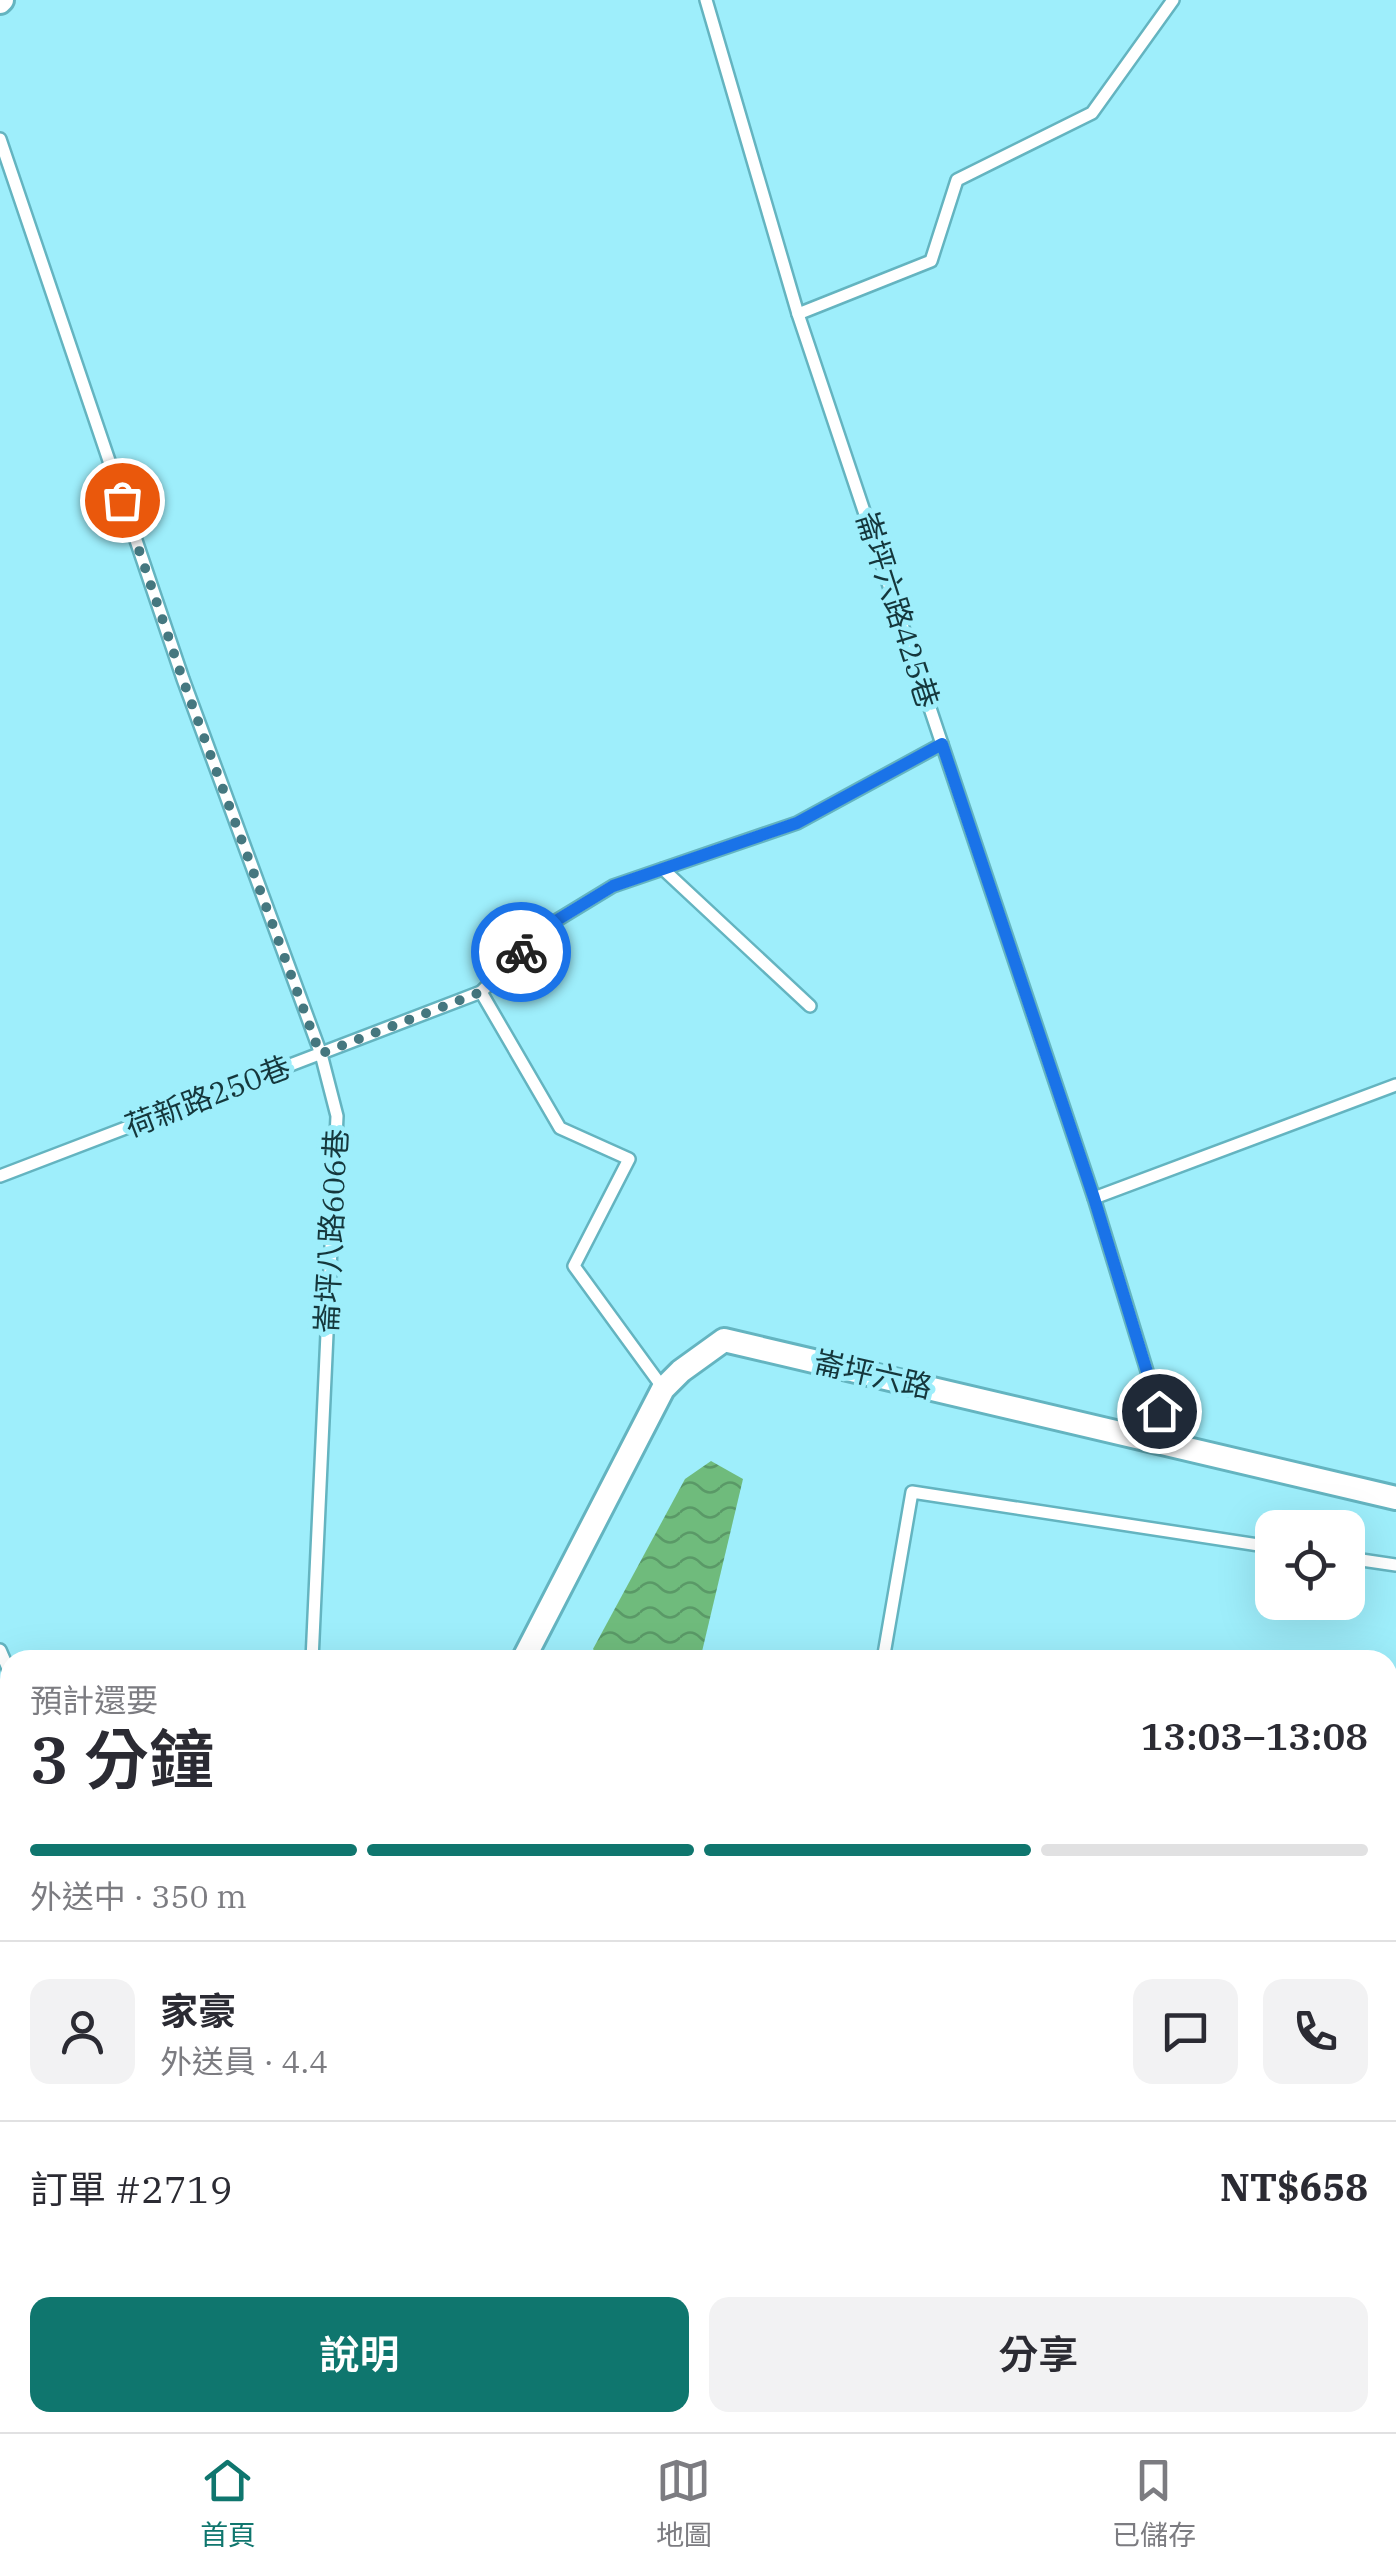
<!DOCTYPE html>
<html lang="zh-TW">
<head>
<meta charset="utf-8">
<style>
  body { margin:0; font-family:"IBM Plex Serif","Noto Sans TC",serif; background:#f2f2f3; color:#2b2b33; height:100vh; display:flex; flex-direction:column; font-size:38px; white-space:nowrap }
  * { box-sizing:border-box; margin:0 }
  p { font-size:32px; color:#7c7c81 }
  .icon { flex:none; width:55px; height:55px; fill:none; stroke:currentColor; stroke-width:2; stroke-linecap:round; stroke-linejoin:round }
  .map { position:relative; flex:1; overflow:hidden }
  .details { position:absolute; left:0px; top:1650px; width:1398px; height:782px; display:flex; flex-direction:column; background:#fff; border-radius:30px 30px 0 0; box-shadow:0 10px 40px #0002 }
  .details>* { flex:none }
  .buttons { position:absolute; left:1255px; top:1510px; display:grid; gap:20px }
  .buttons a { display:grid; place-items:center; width:110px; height:110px; border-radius:20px; background:#fff; box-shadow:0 10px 40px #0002; font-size:50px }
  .pin { position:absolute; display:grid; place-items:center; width:85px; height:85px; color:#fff; margin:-42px; border:5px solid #fff; border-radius:50%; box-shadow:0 2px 10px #0007 }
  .courier { position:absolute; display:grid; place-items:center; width:100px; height:100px; margin:-50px; border:8px solid #1a73e8; border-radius:50%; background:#fff; color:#222; box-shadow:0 2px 12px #0007 }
  .head em { font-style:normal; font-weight:600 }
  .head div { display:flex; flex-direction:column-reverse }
  .head { display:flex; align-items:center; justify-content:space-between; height:170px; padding:0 30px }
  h1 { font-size:65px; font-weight:600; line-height:75px }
  .bar { display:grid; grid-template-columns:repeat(4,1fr); gap:15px 10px; align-content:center; height:120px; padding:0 30px }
  .bar i { height:12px; border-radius:8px; background:#e1e1e2 }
  .bar .selected { background:#0f766e }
  .bar p { grid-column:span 4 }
  .line { display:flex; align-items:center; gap:25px; padding:0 30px; border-top:2px solid #e1e1e2 }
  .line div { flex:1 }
  .round { display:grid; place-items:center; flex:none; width:105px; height:105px; border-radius:20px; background:#f2f2f3 }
  .cta { display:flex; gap:20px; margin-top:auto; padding:20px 30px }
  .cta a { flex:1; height:115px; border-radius:20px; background:#0f766e; color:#fff; font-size:40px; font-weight:600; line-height:115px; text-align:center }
  .cta a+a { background:#f2f2f3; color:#2b2b33 }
  .tab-bar { display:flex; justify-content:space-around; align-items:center; height:140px; border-top:2px solid #e1e1e2; background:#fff; font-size:28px; color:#7c7c81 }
  .tab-bar a { display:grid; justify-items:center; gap:5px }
  .tab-bar .selected { color:#0f766e }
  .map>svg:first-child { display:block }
</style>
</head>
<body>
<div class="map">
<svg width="1396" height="2432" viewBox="0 0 1396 2432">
  <defs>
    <pattern id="water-waves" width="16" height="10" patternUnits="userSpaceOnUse" patternTransform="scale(2.5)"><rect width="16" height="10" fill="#6fbb7c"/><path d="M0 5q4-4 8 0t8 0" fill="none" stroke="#5a9967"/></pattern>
  </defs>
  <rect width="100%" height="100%" fill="#9eeefb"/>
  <g fill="url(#water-waves)">
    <path d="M711,1461L743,1479L700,1660H601L593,1649L685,1479Z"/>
    <path d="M418,2423H582L573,2432H432Z"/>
  </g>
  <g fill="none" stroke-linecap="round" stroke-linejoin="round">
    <defs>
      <g id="lane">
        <path d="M706,0L798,314L1094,1198L1169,1443"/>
        <path d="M0,139L183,679L321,1054L337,1116L312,1660"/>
        <path d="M798,314L931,261L957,180L1092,113L1173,0"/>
        <path d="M663,869L810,1006"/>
        <path d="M481,992L560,1128L629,1159L574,1266L663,1388"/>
        <path d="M0,1176L481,992L549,925L613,886L797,823L942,744"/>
        <path d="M1094,1198L1396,1085"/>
        <path d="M1348,1558L1396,1565"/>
        <path d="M0,1650L10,1673"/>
        <path d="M883,1660L912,1492L1272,1547"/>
        <path d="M1388,2153L1396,2159"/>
        <path d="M1388,2340L1396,2353"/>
        <path d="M1388,2414L1396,2408"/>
        <path d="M1032,2422L1046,2432"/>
        <path d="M1124,2422L1136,2432"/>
        <path d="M1271,2422L1277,2432"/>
        <path d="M1084,2432L1104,2422"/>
        <path d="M1361,2432L1374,2422"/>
      </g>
      <g id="street">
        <path d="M0,2L2,0"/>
        <path d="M523,1660L663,1389L681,1371L724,1340L1396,1498"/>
        <path d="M0,1928L10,1889"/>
        <path d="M0,2081L10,2095"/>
        <path d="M53,2432L58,2422"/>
        <path d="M668,2432L670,2422"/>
      </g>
    </defs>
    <use href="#lane" stroke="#64b4c0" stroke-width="16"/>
    <use href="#street" stroke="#64b4c0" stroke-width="28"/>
    <use href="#lane" stroke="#fff" stroke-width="11"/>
    <use href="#street" stroke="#fff" stroke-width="22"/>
  </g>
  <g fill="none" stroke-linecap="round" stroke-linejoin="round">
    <path stroke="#45777f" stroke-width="10" stroke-dasharray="0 18" d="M122,500L183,680L320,1054L481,992L521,952"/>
    <path stroke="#1a73e8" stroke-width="12" d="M521,952L549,925L613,886L797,823L942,744L1094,1198L1159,1411"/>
  </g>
  <g text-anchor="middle" stroke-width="10" stroke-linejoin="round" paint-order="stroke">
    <g font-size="30" fill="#15373c" stroke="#9eeefb">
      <text transform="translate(897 610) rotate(72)" y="10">崙坪六路425巷</text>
      <text transform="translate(208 1097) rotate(-21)" y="10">荷新路250巷</text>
      <text transform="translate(332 1231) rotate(-87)" y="10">崙坪八路606巷</text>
      <text transform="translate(873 1375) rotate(13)" y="10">崙坪六路</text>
    </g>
  </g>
</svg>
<div class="buttons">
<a><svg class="icon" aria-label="locate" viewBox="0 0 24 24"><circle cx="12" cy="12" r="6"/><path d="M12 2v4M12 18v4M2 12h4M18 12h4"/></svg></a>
</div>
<div class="pin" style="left:122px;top:500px;background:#ea580c"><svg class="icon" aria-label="bag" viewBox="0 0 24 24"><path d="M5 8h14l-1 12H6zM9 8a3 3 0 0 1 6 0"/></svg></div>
<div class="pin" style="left:1159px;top:1411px;background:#1f2937"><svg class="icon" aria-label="home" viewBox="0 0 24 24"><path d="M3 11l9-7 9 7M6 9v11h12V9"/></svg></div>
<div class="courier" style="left:521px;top:952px"><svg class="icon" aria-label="bike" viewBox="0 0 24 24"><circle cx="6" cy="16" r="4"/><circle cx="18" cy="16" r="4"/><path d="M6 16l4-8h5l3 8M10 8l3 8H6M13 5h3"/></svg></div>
<section class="details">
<div class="head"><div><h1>3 分鐘</h1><p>預計還要</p></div><em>13:03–13:08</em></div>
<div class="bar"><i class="selected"></i><i class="selected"></i><i class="selected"></i><i></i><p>外送中 · 350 m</p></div>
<div class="line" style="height:180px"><a class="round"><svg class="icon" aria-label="person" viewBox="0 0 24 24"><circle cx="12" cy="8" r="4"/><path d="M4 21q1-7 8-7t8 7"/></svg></a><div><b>家豪</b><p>外送員 · 4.4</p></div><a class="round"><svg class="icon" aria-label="chat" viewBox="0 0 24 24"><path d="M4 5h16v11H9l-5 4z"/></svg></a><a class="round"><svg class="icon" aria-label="phone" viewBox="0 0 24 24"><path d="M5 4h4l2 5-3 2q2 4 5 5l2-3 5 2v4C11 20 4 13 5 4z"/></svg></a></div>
<div class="line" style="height:130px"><div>訂單 #2719</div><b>NT$658</b></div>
<div class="cta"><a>說明</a><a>分享</a></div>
</section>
</div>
<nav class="tab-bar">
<a class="selected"><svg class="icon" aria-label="home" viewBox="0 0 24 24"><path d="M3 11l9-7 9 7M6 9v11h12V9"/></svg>首頁</a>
<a><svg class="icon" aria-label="map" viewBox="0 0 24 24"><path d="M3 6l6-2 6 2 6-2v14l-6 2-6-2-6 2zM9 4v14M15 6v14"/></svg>地圖</a>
<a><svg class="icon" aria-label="saved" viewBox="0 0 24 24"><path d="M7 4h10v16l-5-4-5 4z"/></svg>已儲存</a>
</nav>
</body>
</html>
